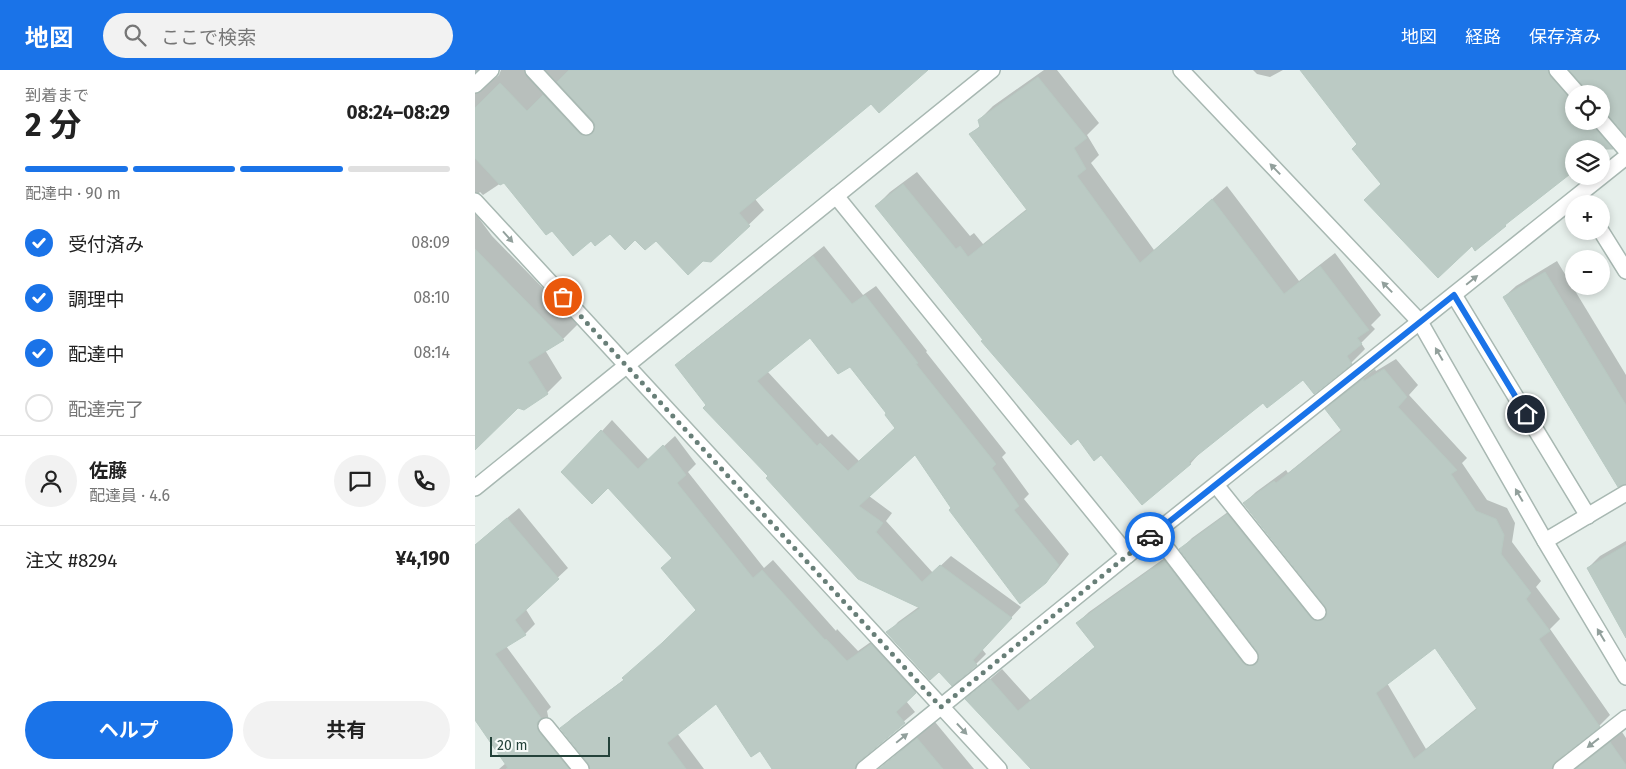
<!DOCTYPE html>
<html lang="ja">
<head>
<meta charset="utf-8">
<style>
  body { margin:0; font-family:"Fira Sans","Noto Sans JP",sans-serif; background:#f2f2f2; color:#222; height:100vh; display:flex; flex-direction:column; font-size:19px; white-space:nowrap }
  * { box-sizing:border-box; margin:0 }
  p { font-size:16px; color:#767676 }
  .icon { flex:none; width:28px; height:28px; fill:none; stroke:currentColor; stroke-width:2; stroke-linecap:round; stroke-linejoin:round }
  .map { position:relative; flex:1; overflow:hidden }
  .panel { display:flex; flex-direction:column; background:#fff; width:475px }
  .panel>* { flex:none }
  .controls { position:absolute; left:1090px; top:15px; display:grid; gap:10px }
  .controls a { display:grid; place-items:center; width:45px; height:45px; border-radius:50%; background:#fff; box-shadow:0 2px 8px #0003; font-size:25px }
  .scale { position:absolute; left:15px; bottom:12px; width:120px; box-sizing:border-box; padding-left:5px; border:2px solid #24423a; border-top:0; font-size:14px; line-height:18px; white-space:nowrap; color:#24423a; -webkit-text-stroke:4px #f7fbf9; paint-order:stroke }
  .pin { position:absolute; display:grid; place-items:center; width:42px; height:42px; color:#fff; margin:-21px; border:2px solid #fff; border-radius:50%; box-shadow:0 1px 5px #0007 }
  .courier { position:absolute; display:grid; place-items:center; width:50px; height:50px; margin:-25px; border:4px solid #1a73e8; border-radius:50%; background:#fff; color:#222; box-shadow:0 1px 6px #0007 }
  .overview em { font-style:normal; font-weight:700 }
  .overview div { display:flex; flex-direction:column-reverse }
  .overview { display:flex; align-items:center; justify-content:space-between; height:85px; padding:0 25px }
  h1 { font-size:32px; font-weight:700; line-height:38px }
  .bar { display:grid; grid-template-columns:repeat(4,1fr); gap:8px 5px; align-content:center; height:60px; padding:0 25px }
  .bar i { height:6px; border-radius:4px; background:#e0e0e0 }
  .bar .current { background:#1a73e8 }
  .bar p { grid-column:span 4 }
  .line { display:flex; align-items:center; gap:12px; padding:0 25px; border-top:1px solid #e0e0e0 }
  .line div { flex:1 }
  .round { display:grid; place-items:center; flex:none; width:52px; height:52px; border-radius:26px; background:#f2f2f2 }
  ol { padding:0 25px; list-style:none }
  li { display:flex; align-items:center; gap:15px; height:55px }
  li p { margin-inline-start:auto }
  li .icon { padding:5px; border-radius:50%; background:#1a73e8; color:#fff; stroke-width:4 }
  li:last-child { color:#767676 }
  li i { width:28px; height:28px; border:2px solid #e0e0e0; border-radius:50% }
  .button { display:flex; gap:10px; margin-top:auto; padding:10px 25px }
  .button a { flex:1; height:58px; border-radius:30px; background:#1a73e8; color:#fff; font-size:20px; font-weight:700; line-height:58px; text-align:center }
  .button a+a { background:#f2f2f2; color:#222 }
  header { display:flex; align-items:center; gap:30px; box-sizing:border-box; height:70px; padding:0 25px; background:#1a73e8; color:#fff }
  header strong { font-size:24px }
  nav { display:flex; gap:28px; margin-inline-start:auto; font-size:18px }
  .search { width:350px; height:45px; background:#f2f2f2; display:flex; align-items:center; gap:12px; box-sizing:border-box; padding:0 18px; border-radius:28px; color:#767676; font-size:19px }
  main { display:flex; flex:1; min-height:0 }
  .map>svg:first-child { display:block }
</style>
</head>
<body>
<header>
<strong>地図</strong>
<div class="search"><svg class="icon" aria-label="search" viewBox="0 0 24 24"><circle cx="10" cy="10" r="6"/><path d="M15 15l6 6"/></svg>ここで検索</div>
<nav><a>地図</a><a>経路</a><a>保存済み</a></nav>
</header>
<main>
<section class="panel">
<div class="overview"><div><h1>2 分</h1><p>到着まで</p></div><em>08:24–08:29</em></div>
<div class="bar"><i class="current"></i><i class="current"></i><i class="current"></i><i></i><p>配達中 · 90 m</p></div>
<ol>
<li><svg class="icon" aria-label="check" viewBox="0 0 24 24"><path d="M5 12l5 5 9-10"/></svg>受付済み<p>08:09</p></li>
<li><svg class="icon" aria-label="check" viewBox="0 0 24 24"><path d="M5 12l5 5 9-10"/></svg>調理中<p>08:10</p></li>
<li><svg class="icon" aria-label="check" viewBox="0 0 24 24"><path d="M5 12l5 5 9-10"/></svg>配達中<p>08:14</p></li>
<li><i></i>配達完了</li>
</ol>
<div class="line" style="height:90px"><a class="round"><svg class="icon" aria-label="person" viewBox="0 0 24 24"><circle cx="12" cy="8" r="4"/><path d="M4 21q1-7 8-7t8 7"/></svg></a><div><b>佐藤</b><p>配達員 · 4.6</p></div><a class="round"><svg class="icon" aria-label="chat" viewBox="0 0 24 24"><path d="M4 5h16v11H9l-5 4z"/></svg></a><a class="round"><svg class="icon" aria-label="phone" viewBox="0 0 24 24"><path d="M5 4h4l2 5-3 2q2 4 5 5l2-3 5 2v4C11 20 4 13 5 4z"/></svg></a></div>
<div class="line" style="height:65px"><div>注文 #8294</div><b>¥4,190</b></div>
<div class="button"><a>ヘルプ</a><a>共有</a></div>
</section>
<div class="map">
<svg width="1151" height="699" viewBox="0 0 1151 699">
  <rect width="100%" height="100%" fill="#e6efeb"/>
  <g fill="#0003" fill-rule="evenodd">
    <path d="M0,0H6L9,7L19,9L24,5L26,0H451L396,32L280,129L289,140L236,191L181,169L160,168L135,162L116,169L77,159L29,111L8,125L5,122L0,127Z"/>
    <path d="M569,0H582L624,53L612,65L624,85L616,93L679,180L752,116L824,211L860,183L906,245L896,255L900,259L886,273L890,279L876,293L828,309L788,331L728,379L716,393L667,433L626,383L603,368L509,269L401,136L415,122L442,102L495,166L499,163L508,174L553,138L496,64L506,55L504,50L518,36Z"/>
    <path d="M778,0H808L795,7L782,4Z"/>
    <path d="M826,0H1151V50L1143,54L1135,62L1138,65L1125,79H1099L1038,147L1000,179L997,174L908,113L884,74ZM1099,24H1126V51H1099Z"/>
    <path d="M0,143L17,166L103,254L88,269L70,280L87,308L72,323L43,336L0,378Z"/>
    <path d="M349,176L388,225L401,216L452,281L451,282L531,383L527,387L554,424L549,429L594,484L581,501L570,512L478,438L441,383L394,426L417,443L411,451L458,503L476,486L546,537L507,579L511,584L501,594L464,600L413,563L423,552L445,536L294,406L232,335L201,295L212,285ZM335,266L375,295L413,343L421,358L384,391L357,364L353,367L292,301Z"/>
    <path d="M1082,191L1151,305V413L1029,227L1041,216Z"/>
    <path d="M921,289L943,315L934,325L992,388L987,393L1012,430L1032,438L1040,453L1037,472L1066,511L1061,517L1085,549L1075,559L1135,645L1124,656L1088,684L1089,693L1095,697L1104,696L1147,662L1151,668V699H558L492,629L527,599L555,630L621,576L602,553L614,542L701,480L779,582L785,584L706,479L717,468L764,434L847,537L853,539L769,433L781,422L811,400L813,403L867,359L852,339L863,328L900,299L901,301ZM961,576L1003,637L951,679L912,613Z"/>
    <path d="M137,350L174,390L200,366L221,394L213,402L289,498L298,490L361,561L362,559L383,581L407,564L451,612L431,631L440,642L402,674L356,699H299L285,679L242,632L202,663L229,699H24L31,693L0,648V475L44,438L93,498L50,538L60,554L50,564L31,576L76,637L72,641L74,651L110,695L116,697L87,658L97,648L150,609L222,540L198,487L127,361Z"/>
    <path d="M1151,471V566L1113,498L1125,486Z"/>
    <path d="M460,652L499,699H421L415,691L432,675Z"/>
  </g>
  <g fill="#bbcac4" stroke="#b8c9c2" fill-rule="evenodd">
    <path d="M94,0H453L404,43L396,34L264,143L275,156L236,192L228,191L213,205L181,171L170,180L160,170L150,180L135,164L120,176L116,171L98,186L77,161L71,165L29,113L25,115L0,88V38L25,13L52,41L68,25L105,64L113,66L118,63L120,55L118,51L82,12Z"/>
    <path d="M825,0H1073L1075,6L1099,32V51H1117L1119,57L1138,79H1099V101L1030,155L1031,156L1000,181L997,176L963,208L889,130L906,114L877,79L882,74Z"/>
    <path d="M1094,0H1151V66L1133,45L1126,42V24H1112L1110,18Z"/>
    <path d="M563,7L612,68L599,78L611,99L602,106L665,193L737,129L809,224L845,196L894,260L882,268L887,274L872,286L877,294L839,324L828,310L792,338L788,333L714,392L716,394L667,435L626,385L619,391L603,369L596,375L506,271L508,270L400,136L428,114L481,179L485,176L493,187L552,140L494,64L505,57L503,50Z"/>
    <path d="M0,179L89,270L53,292L73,324L49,340L43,338L0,380Z"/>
    <path d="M338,186L377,234L390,225L443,293L441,294L521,394L517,398L544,436L539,440L584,495L571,513L545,534L474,440L476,438L440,385L384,436L408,453L401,462L447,512L465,495L537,548L498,590L502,595L477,616L464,602L455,610L411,562L445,538L383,509L291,408L293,406L228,338L231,335L200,295ZM335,268L363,304L375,297L411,343L410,345L420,358L373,401L345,373L342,376L282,311Z"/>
    <path d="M1070,202L1151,335V414L1143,417L1028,227Z"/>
    <path d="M909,299L932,327L923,337L982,400L976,404L1001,441L1021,449L1029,465L1026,484L1056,523L1051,529L1075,561L1064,569L1125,657L1080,692L1077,699H556L490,629L515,609L543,641L620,577L601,553L689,490L768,593L772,596L780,595L784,590L782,581L704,479L752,444L836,548L840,551L848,550L852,545L850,536L768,433L799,411L801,413L867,361L850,339L888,309L889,311ZM960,578L1002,639L939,689L901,623Z"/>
    <path d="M126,360L163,399L188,375L211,405L202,413L278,508L287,500L350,570L351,569L372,591L396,574L441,623L421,642L430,653L383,692L380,699H297L285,681L276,687L241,634L192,673L211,699H115L113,693L85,658L149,610L147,608L187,573L221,540L186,498L197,488L133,418L117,434L86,402Z"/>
    <path d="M32,448L84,509L40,550L51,565L20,584L66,648L62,653L64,662L94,699H31L33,698L0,650V475Z"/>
    <path d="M1151,475V568L1112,498Z"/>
    <path d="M442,668L468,699H404Z"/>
    <path d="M1135,672L1151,695V699H1101Z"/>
  </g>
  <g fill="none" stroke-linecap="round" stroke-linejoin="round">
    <defs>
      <g id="service">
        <path d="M58,0L111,57"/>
        <path d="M1082,0L1103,24"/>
        <path d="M0,15L16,0"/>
        <path d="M1126,51L1151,80"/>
        <path d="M1126,161L1151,201"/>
        <path d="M979,225L1113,446"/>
        <path d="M741,415L843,542"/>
        <path d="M680,463L775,587"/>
        <path d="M71,656L106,699"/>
      </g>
      <g id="minor">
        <path d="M706,0L945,252L1070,471L1151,607"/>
        <path d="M361,126L653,485"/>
        <path d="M0,131L524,699"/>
        <path d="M0,418L517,0"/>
        <path d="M1070,471L1151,423"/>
        <path d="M389,699L680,463L1151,87"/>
        <path d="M1086,699L1151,648"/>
      </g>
    </defs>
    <use href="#service" stroke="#a8b8b2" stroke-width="18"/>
    <use href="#minor" stroke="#a8b8b2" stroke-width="18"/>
    <use href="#service" stroke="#fff" stroke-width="15"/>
    <use href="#minor" stroke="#fff" stroke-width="15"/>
  </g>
  <defs><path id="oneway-solid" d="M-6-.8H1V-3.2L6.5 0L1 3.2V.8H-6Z" transform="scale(1.25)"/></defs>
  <g fill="#92a09c">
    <use href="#oneway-solid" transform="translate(800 99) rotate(-134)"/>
    <use href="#oneway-solid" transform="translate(33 167) rotate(48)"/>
    <use href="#oneway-solid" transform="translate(997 210) rotate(-39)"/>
    <use href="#oneway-solid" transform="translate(912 217) rotate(-134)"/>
    <use href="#oneway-solid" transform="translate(964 284) rotate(-120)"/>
    <use href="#oneway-solid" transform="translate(1044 425) rotate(-120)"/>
    <use href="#oneway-solid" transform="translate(1126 565) rotate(-121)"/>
    <use href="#oneway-solid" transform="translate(487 659) rotate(47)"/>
    <use href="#oneway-solid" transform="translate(427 668) rotate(-39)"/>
    <use href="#oneway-solid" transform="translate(1118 673) rotate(142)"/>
  </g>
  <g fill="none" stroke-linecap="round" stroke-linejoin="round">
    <path stroke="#687f78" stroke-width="5" stroke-dasharray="0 9" d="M88,227L466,637L675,467"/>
    <path stroke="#1a73e8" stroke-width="6" d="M675,467L979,225L1051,344"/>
  </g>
</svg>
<div class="controls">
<a><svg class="icon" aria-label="locate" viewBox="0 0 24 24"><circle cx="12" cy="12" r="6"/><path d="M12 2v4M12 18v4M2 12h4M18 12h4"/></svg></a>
<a><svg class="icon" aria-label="layers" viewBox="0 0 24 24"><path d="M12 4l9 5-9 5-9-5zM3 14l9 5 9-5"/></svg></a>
<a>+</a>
<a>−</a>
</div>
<div class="scale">20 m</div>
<div class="pin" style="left:88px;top:227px;background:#ea580c"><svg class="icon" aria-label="bag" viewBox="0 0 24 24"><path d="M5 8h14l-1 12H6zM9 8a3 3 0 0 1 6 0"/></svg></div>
<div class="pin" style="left:1051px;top:344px;background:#1f2937"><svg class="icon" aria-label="home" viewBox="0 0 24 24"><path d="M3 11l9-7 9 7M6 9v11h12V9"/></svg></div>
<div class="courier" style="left:675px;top:467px"><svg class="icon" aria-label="car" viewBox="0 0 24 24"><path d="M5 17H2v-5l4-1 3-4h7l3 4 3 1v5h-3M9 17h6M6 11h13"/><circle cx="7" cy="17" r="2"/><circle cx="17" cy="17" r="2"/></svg></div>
</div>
</main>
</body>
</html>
